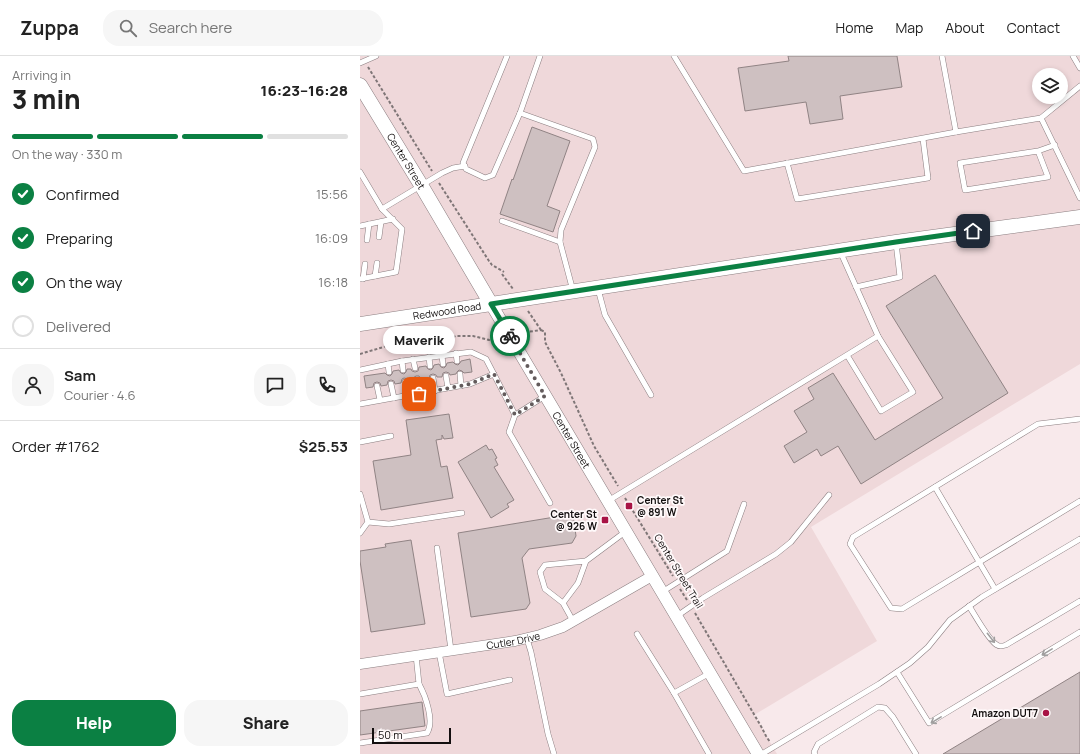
<!DOCTYPE html>
<html lang="en">
<head>
<meta charset="utf-8">
<style>
  body { margin:0; font-family:Manrope,sans-serif; background:#f6f6f6; color:#222; height:100vh; display:flex; flex-direction:column; font-size:15px; white-space:nowrap }
  * { box-sizing:border-box; margin:0 }
  p { font-size:13px; color:#767676 }
  .icon { flex:none; width:22px; height:22px; fill:none; stroke:currentColor; stroke-width:2; stroke-linecap:round; stroke-linejoin:round }
  .map { position:relative; flex:1; overflow:hidden }
  .drawer { display:flex; flex-direction:column; background:#fff; width:360px }
  .drawer>* { flex:none }
  .buttons { position:absolute; left:672px; top:12px; display:grid; gap:8px }
  .buttons a { display:grid; place-items:center; width:36px; height:36px; border-radius:50%; background:#fff; box-shadow:0 2px 6px #0003; font-size:20px }
  .scale { position:absolute; left:12px; bottom:10px; width:79px; box-sizing:border-box; padding-left:4px; border:2px solid #130f0f; border-top:0; font-size:11px; line-height:14px; white-space:nowrap; color:#130f0f; -webkit-text-stroke:3px #fff9fa; paint-order:stroke }
  .pin { position:absolute; display:grid; place-items:center; width:34px; height:34px; color:#fff; margin:-17px; border-radius:8px; box-shadow:0 2px 6px #0006 }
  .courier { position:absolute; display:grid; place-items:center; width:40px; height:40px; margin:-20px; border:3px solid #0b8043; border-radius:50%; background:#fff; color:#222; box-shadow:0 1px 5px #0007 }
  .bubble { position:absolute; height:28px; border-radius:14px; background:#fff; box-shadow:0 2px 6px #0003; font-size:13px; font-weight:800; line-height:28px; text-align:center }
  .overview em { font-style:normal; font-weight:800 }
  .overview div { display:flex; flex-direction:column-reverse }
  .overview { display:flex; align-items:center; justify-content:space-between; height:68px; padding:0 12px }
  h1 { font-size:26px; font-weight:800; line-height:30px }
  .bar { display:grid; grid-template-columns:repeat(4,1fr); gap:6px 4px; align-content:center; height:48px; padding:0 12px }
  .bar i { height:5px; border-radius:3px; background:#e0e0e0 }
  .bar .selected { background:#0b8043 }
  .bar p { grid-column:span 4 }
  .line { display:flex; align-items:center; gap:10px; padding:0 12px; border-top:1px solid #e0e0e0 }
  .line div { flex:1 }
  .round { display:grid; place-items:center; flex:none; width:42px; height:42px; border-radius:16px; background:#f6f6f6 }
  ol { padding:0 12px; list-style:none }
  li { display:flex; align-items:center; gap:12px; height:44px }
  li p { margin-inline-start:auto }
  li .icon { padding:4px; border-radius:50%; background:#0b8043; color:#fff; stroke-width:4 }
  li:last-child { color:#767676 }
  li i { width:22px; height:22px; border:2px solid #e0e0e0; border-radius:50% }
  .button { display:flex; gap:8px; margin-top:auto; padding:8px 12px }
  .button a { flex:1; height:46px; border-radius:16px; background:#0b8043; color:#fff; font-size:16px; font-weight:800; line-height:46px; text-align:center }
  .button a+a { background:#f6f6f6; color:#222 }
  header { display:flex; align-items:center; gap:24px; box-sizing:border-box; height:56px; padding:0 20px; background:#fff; border-bottom:1px solid #e0e0e0 }
  header strong { font-size:19px }
  nav { display:flex; gap:22px; margin-inline-start:auto; font-size:14px }
  .search { width:280px; height:36px; background:#f6f6f6; display:flex; align-items:center; gap:10px; box-sizing:border-box; padding:0 14px; border-radius:16px; color:#767676; font-size:15px }
  main { display:flex; flex:1; min-height:0 }
  .map>svg:first-child { display:block }
</style>
</head>
<body>
<header>
<strong>Zuppa</strong>
<div class="search"><svg class="icon" aria-label="search" viewBox="0 0 24 24"><circle cx="10" cy="10" r="6"/><path d="M15 15l6 6"/></svg>Search here</div>
<nav><a>Home</a><a>Map</a><a>About</a><a>Contact</a></nav>
</header>
<main>
<section class="drawer">
<div class="overview"><div><h1>3 min</h1><p>Arriving in</p></div><em>16:23–16:28</em></div>
<div class="bar"><i class="selected"></i><i class="selected"></i><i class="selected"></i><i></i><p>On the way · 330 m</p></div>
<ol>
<li><svg class="icon" aria-label="check" viewBox="0 0 24 24"><path d="M5 12l5 5 9-10"/></svg>Confirmed<p>15:56</p></li>
<li><svg class="icon" aria-label="check" viewBox="0 0 24 24"><path d="M5 12l5 5 9-10"/></svg>Preparing<p>16:09</p></li>
<li><svg class="icon" aria-label="check" viewBox="0 0 24 24"><path d="M5 12l5 5 9-10"/></svg>On the way<p>16:18</p></li>
<li><i></i>Delivered</li>
</ol>
<div class="line" style="height:72px"><a class="round"><svg class="icon" aria-label="person" viewBox="0 0 24 24"><circle cx="12" cy="8" r="4"/><path d="M4 21q1-7 8-7t8 7"/></svg></a><div><b>Sam</b><p>Courier · 4.6</p></div><a class="round"><svg class="icon" aria-label="chat" viewBox="0 0 24 24"><path d="M4 5h16v11H9l-5 4z"/></svg></a><a class="round"><svg class="icon" aria-label="phone" viewBox="0 0 24 24"><path d="M5 4h4l2 5-3 2q2 4 5 5l2-3 5 2v4C11 20 4 13 5 4z"/></svg></a></div>
<div class="line" style="height:52px"><div>Order #1762</div><b>$25.53</b></div>
<div class="button"><a>Help</a><a>Share</a></div>
</section>
<div class="map">
<svg width="720" height="698" viewBox="0 0 720 698">
  <rect width="100%" height="100%" fill="#f8e9eb"/>
  <path fill="#efd8da" fill-rule="evenodd" d="M0,0H720V308L451,471L517,585L394,659L417,698H0ZM679,19H701V41H679Z"/>
  <g fill="#cec0c1" stroke="#908384">
    <path d="M428,0H537L542,31L480,40L483,63L450,68L446,46L385,55L378,12L429,5Z"/>
    <path d="M172,71L210,85L187,150L200,155L193,176L140,158L152,123L153,124Z"/>
    <path d="M575,219L648,337L501,428L478,390L461,400L457,393L434,407L424,390L447,376L434,355L454,343L448,332L473,317L515,384L583,342L526,250Z"/>
    <path d="M110,303L112,316L104,317L102,315L99,314L97,316L96,318L90,319L89,317L86,316L83,317L82,321H77L76,319L73,318L70,319L69,323L61,324L59,320H56L53,322V325L49,326L48,323L44,322L42,323L41,327L35,328L34,325L31,324L28,325L27,329L21,330L20,327L17,326L14,327L13,331L6,332L4,320L25,317L27,319L30,320L32,318L33,315L39,314L41,317L44,318L46,316L47,313H51L52,315L55,316L58,315L59,311L66,310L68,313L71,314L73,312L74,309L79,308L81,311L84,312L86,310L87,307L93,306L95,308L98,309L100,307L101,305Z"/>
    <path d="M89,358L93,382L84,383L82,379V383L76,384L81,411L87,410L93,442L21,454L13,405L51,399L46,364Z"/>
    <path d="M126,389L129,394L132,393L137,402L135,403L138,409L134,411L154,444L147,448L149,451L131,462L98,406Z"/>
    <path d="M213,458L216,480L212,487L169,493L162,502L170,547L166,553L111,561L98,477Z"/>
    <path d="M51,484L65,568L11,576L0,505V495L26,491L25,488Z"/>
    <path d="M720,616V698H583Z"/>
    <path d="M62,646L65,670L0,679V655Z"/>
  </g>
  <g fill="none" stroke-linecap="round" stroke-linejoin="round">
    <defs>
      <g id="service">
        <path d="M147,0L103,107L106,113L125,122L133,119L160,57L180,0"/>
        <path d="M314,0L384,115L596,76L681,62L720,142"/>
        <path d="M582,0L596,76"/>
        <path d="M713,0L720,12"/>
        <path d="M0,7L16,0"/>
        <path d="M160,57L233,83L235,91L201,174L200,186"/>
        <path d="M681,62L720,30"/>
        <path d="M678,95L600,107L605,134L688,121L678,95L695,89"/>
        <path d="M427,107L437,143L568,122L563,83"/>
        <path d="M0,116L22,153L42,173L36,216L0,223"/>
        <path d="M22,153L82,117L93,112L105,110"/>
        <path d="M142,165L200,186L213,235"/>
        <path d="M0,170L33,163"/>
        <path d="M19,181L21,166"/>
        <path d="M7,184L9,168"/>
        <path d="M480,195L518,280"/>
        <path d="M15,220L17,207"/>
        <path d="M3,223L5,208"/>
        <path d="M496,231L540,221L536,187"/>
        <path d="M238,233L245,259L291,339"/>
        <path d="M96,297L97,305"/>
        <path d="M82,300L83,308"/>
        <path d="M69,301L70,310"/>
        <path d="M53,303L55,312"/>
        <path d="M42,305L43,314"/>
        <path d="M28,308L29,316"/>
        <path d="M0,314L42,305L111,296L126,303L155,359L185,340"/>
        <path d="M100,318L101,330"/>
        <path d="M86,320L88,332"/>
        <path d="M73,322L75,335"/>
        <path d="M57,324L59,338"/>
        <path d="M45,326L48,339"/>
        <path d="M31,328L34,342"/>
        <path d="M17,330L20,344"/>
        <path d="M0,348L110,328L134,318"/>
        <path d="M155,359L149,376L190,447"/>
        <path d="M720,363L678,368L493,481L490,488L531,552L542,553L720,445"/>
        <path d="M0,386L31,380"/>
        <path d="M575,431L635,533"/>
        <path d="M0,438L8,466L29,468L102,457"/>
        <path d="M248,445L487,299L518,280L553,336L521,355L487,299"/>
        <path d="M0,477L8,466"/>
        <path d="M77,492L91,594"/>
        <path d="M226,505L265,476"/>
        <path d="M302,536L367,495L384,448"/>
        <path d="M203,547L218,527L226,505L185,509L180,516L185,533L203,547L213,565"/>
        <path d="M609,550C615,559 629,585 637,589C640,591 643,590 646,589L720,545"/>
        <path d="M317,560L343,542L416,498L431,486L469,439"/>
        <path d="M277,578L314,637"/>
        <path d="M167,583L171,596L188,678L194,698"/>
        <path d="M79,596L87,638L150,624"/>
        <path d="M537,616L569,667L720,576"/>
        <path d="M0,638L59,628L56,599"/>
        <path d="M0,687L67,677C75,665 65,639 59,628"/>
        <path d="M349,698L314,637L350,617"/>
        <path d="M402,698L519,628L550,607L568,591L590,564L622,541L720,483"/>
        <path d="M455,698L454,696L458,688L518,651L525,652L533,661L556,698"/>
      </g>
      <g id="minor">
        <path id="s1" d="M0,608L155,585L180,579L203,571L292,520"/>
      </g>
      <g id="tertiary">
        <path id="s2" d="M131,248L398,698"/>
      </g>
      <g id="secondary">
        <path id="s3" d="M0,29L61,129L131,248"/>
        <path id="s4" d="M0,268L536,186L720,161"/>
      </g>
    </defs>
    <use href="#service" stroke="#8b7e80" stroke-width="6"/>
    <use href="#minor" stroke="#8b7e80" stroke-width="11"/>
    <use href="#tertiary" stroke="#8b7e80" stroke-width="13"/>
    <use href="#secondary" stroke="#8b7e80" stroke-width="15"/>
    <g stroke="#7f7677" stroke-width="2" stroke-dasharray="3 2" stroke-linecap="butt">
      <path d="M8,11L72,115"/>
      <path d="M79,127L129,205L132,209L144,216"/>
      <path d="M142,218L153,233"/>
      <path d="M168,255L181,274"/>
      <path d="M181,274L185,276V286L201,317L234,390L258,430"/>
      <path d="M160,277L181,274"/>
      <path d="M0,298L27,290L45,289L53,286H61L77,284L81,283H88L96,280H113L129,284L130,282L138,280"/>
      <path d="M265,442L313,520"/>
      <path d="M320,533L327,544"/>
      <path d="M335,557L402,672L406,680L410,686"/>
    </g>
    <use href="#service" stroke="#fff" stroke-width="5"/>
    <use href="#minor" stroke="#fff" stroke-width="10"/>
    <use href="#tertiary" stroke="#fff" stroke-width="12"/>
    <use href="#secondary" stroke="#fff" stroke-width="14"/>
  </g>
  <defs><path id="oneway-shaft" d="M-6 0H5M1.5-3L5.5 0L1.5 3" fill="none" stroke-width="1.6" stroke-linecap="round" stroke-linejoin="round"/></defs>
  <g stroke="#a19f9f">
    <use href="#oneway-shaft" transform="translate(631 582) rotate(52)"/>
    <use href="#oneway-shaft" transform="translate(687 596) rotate(149)"/>
    <use href="#oneway-shaft" transform="translate(576 664) rotate(149)"/>
  </g>
  <g fill="none" stroke-linecap="round" stroke-linejoin="round">
    <path stroke="#635b5c" stroke-width="4" stroke-dasharray="0 7.2" d="M59,338L110,328L134,318L155,359L185,340L150,280"/>
    <path stroke="#0b8043" stroke-width="5" d="M150,280L131,248L536,186L613,175"/>
  </g>
  <g fill="#a81345" stroke="#fff9fa" stroke-width="1.5">
    <rect x="265" y="446" width="8" height="8" rx="2"/>
    <rect x="241" y="460" width="8" height="8" rx="2"/>
    <circle cx="686" cy="657" r="4"/>
  </g>
  <g text-anchor="middle" stroke-width="3.5" stroke-linejoin="round" paint-order="stroke">
    <g font-size="10" fill="#130f0f" stroke="#fff9fa">
      <text dy="4" stroke="none"><textPath href="#s3" startOffset="89">Center Street</textPath></text>
      <text dy="4" stroke="none"><textPath href="#s4" startOffset="88">Redwood Road</textPath></text>
      <text dy="4" stroke="none"><textPath href="#s2" startOffset="158">Center Street</textPath></text>
      <text transform="translate(319 515) rotate(59)" y="4">Center Street Trail</text>
      <text dy="4" stroke="none"><textPath href="#s1" startOffset="155">Cutler Drive</textPath></text>
    </g>
    <g font-size="10" font-weight="bold" fill="#130f0f" stroke="#fff9fa" text-anchor="end">
      <text x="277" y="448" text-anchor="start">Center St<tspan x="277" dy="12">@ 891 W</tspan></text>
      <text x="237" y="462">Center St<tspan x="237" dy="12">@ 926 W</tspan></text>
      <text x="678" y="661">Amazon DUT7</text>
    </g>
  </g>
</svg>
<div class="buttons">
<a><svg class="icon" aria-label="layers" viewBox="0 0 24 24"><path d="M12 4l9 5-9 5-9-5zM3 14l9 5 9-5"/></svg></a>
</div>
<div class="scale">50 m</div>
<div class="pin" style="left:59px;top:338px;background:#ea580c"><svg class="icon" aria-label="bag" viewBox="0 0 24 24"><path d="M5 8h14l-1 12H6zM9 8a3 3 0 0 1 6 0"/></svg></div>
<div class="pin" style="left:613px;top:175px;background:#1f2937"><svg class="icon" aria-label="home" viewBox="0 0 24 24"><path d="M3 11l9-7 9 7M6 9v11h12V9"/></svg></div>
<div class="courier" style="left:150px;top:280px"><svg class="icon" aria-label="bike" viewBox="0 0 24 24"><circle cx="6" cy="16" r="4"/><circle cx="18" cy="16" r="4"/><path d="M6 16l4-8h5l3 8M10 8l3 8H6M13 5h3"/></svg></div>
<div class="bubble" style="left:23px;top:270px;width:72px">Maverik</div>
</div>
</main>
</body>
</html>
